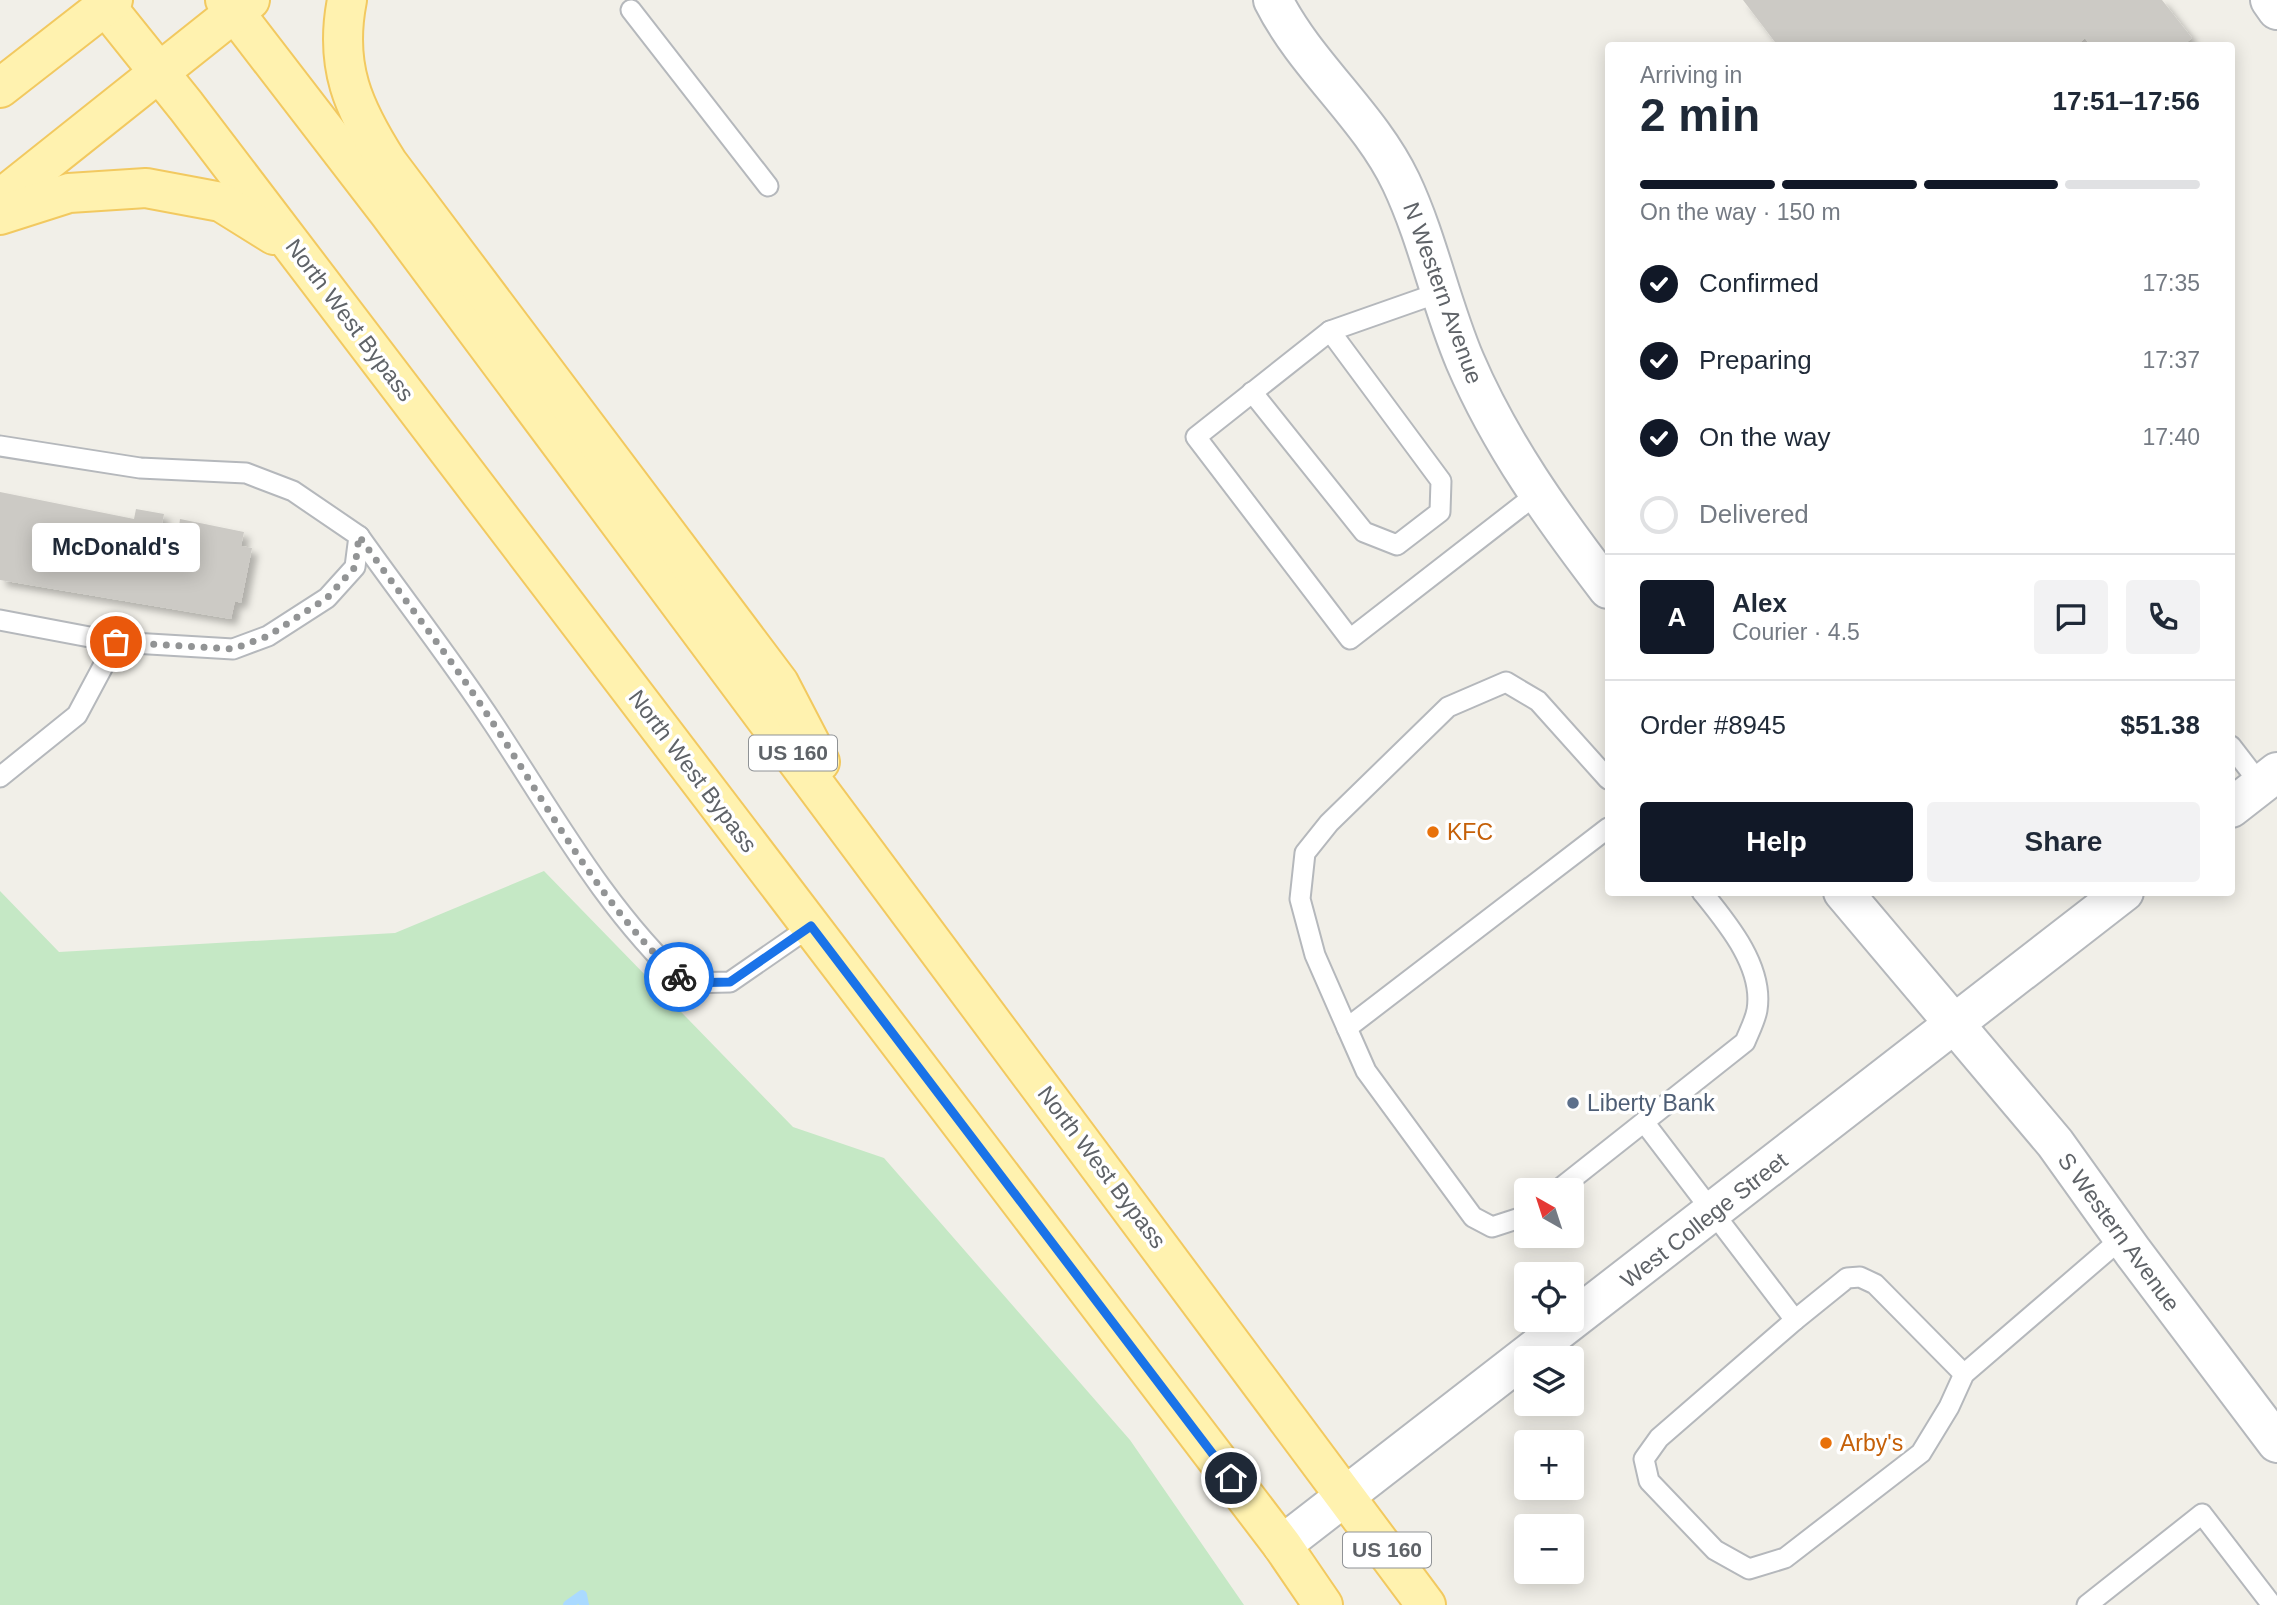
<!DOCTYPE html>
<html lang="en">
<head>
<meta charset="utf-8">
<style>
  body { margin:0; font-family:Helvetica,sans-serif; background:#f2f2f3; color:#1f2937; height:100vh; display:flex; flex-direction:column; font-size:26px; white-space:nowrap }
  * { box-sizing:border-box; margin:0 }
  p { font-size:23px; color:#747a83 }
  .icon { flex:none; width:38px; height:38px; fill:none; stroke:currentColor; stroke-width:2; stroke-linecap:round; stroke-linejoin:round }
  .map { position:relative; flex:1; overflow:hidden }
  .side { position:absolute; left:1605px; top:42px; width:630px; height:854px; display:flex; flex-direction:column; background:#fff; border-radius:7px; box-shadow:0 4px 18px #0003 }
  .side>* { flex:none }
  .needle { width:46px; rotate:321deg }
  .tools { position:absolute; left:1514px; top:1178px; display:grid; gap:14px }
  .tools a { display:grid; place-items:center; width:70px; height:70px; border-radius:7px; background:#fff; box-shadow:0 4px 18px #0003; font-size:35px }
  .pin { position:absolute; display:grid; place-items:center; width:60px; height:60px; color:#fff; margin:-30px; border:4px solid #fff; border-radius:50%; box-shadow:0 2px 7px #0007 }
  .courier { position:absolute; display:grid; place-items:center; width:70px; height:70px; margin:-35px; border:5px solid #1a73e8; border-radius:50%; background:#fff; color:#222; box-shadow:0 2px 9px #0007 }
  .bubble { position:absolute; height:49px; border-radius:7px; background:#fff; box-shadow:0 4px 18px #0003; font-size:23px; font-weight:700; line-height:49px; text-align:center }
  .summary em { font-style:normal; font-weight:700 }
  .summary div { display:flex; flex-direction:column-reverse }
  .summary { display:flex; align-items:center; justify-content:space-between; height:119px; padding:0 35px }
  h1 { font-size:46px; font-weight:700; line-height:52px }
  .bar { display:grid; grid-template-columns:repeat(4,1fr); gap:10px 7px; align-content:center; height:84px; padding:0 35px }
  .bar i { height:9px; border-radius:5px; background:#e0e1e3 }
  .bar .selected { background:#111827 }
  .bar p { grid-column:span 4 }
  .line { display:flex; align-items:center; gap:18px; padding:0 35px; border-top:2px solid #e0e1e3 }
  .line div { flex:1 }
  .round { display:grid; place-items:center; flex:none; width:74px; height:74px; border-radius:7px; background:#f2f2f3 }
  ol { padding:0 35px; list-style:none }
  li { display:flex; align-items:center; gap:21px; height:77px }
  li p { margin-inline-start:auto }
  li .icon { padding:7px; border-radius:50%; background:#111827; color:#fff; stroke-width:4 }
  li:last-child { color:#747a83 }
  li i { width:38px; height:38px; border:4px solid #e0e1e3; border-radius:50% }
  .action { display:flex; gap:14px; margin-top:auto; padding:14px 35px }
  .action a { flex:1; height:80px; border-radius:7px; background:#111827; color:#fff; font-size:28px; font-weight:700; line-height:80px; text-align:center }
  .action a+a { background:#f2f2f3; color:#1f2937 }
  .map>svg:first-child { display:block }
</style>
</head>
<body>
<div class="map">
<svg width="2277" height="1605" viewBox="0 0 2277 1605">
  <defs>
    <filter id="shadow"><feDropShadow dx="6" dy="6" stdDeviation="3.5" flood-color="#0004"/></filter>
  </defs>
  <rect width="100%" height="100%" fill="#f1efe8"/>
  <path fill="#c5e8c5" d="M544,871L793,1127L884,1158L1130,1440L1244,1605H0V891L59,952L395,933Z"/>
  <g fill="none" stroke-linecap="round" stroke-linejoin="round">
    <path stroke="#aadaff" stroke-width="10" d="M568,1605L582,1595L584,1605"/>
  </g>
  <g fill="#cccac5" filter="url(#shadow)">
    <path d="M1743,0H2162L2192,38L2182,46H2091L2085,38L2076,46H1778Z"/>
    <path d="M0,492L134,519L136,509L164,514L162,524L179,527L180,519L244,532L241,546L252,548L241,603L235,601L231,619L0,580Z"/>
  </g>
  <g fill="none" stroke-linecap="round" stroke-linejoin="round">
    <defs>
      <g id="service">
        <path d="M631,10L768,186"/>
        <path d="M1441,292L1330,331L1196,437L1350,639L1538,493"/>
        <path d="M1252,392L1364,532L1397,545L1440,512L1441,481L1330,331"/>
        <path d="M0,446L140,468L246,473L293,491L359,536L355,567L327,598L268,636L233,649L116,642L0,620"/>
        <path d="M359,536C403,598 451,659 493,723C552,812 606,911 685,983L730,982L811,926"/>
        <path d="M2231,746L2261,785"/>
        <path d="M0,777L77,715L116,642"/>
        <path d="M1347,1028L1315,955L1300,899L1305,853L1329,823L1448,707L1506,682L1538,701L1608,779"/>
        <path d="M1644,1122L1795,1320L1659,1438L1644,1459L1649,1481L1715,1550L1749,1569L1785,1558L1921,1453L1949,1407L1964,1374L2122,1238"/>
        <path d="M1558,1190L1745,1042C1749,1032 1755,1021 1757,1010C1764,967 1728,924 1702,892"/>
        <path d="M1526,1216L1492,1227L1473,1217L1366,1071L1347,1028L1608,828"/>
        <path d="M1795,1320L1847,1278L1860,1277L1875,1284L1964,1374"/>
        <path d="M2087,1605L2202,1514L2272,1605"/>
      </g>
      <g id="minor">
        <path d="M1273,0C1306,66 1369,115 1401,182C1428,239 1440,302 1465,361C1501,445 1553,517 1608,589"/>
        <path d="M2270,0L2277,10"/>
        <path d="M2231,808L2277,772"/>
        <path d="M1843,892L2055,1143L2133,1252L2277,1443"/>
        <path d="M1282,1545L2124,892"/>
      </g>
      <g id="primary">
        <path d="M101,0L186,106L1282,1545L1323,1605"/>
        <path d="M225,0L389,213L1426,1605"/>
        <path d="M347,0C334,66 353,108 388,163L779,683L820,762"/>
        <path d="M0,88L113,0"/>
        <path d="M0,199L250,0"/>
        <path d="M0,215L69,193L146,188L221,202L274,235"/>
      </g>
    </defs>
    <use href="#service" stroke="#b5b8bc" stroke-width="23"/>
    <use href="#minor" stroke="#b5b8bc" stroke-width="42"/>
    <use href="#primary" stroke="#f2c960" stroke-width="42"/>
    <use href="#service" stroke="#fff" stroke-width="19"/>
    <use href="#minor" stroke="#fff" stroke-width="38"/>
    <use href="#primary" stroke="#fff2af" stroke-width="38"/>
  </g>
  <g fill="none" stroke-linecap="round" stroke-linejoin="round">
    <path stroke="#929495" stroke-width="7" stroke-dasharray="0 12.6" d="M116,642L233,649L268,636L327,598L355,567L359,536C401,596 447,653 487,714C545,801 601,907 679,977"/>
    <path stroke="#1a73e8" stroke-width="9" d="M679,977L685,983L730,982L811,926L1231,1478"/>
  </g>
  <g fill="#e8710a" stroke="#fff" stroke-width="2.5">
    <circle cx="1433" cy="832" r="7"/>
    <circle cx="1826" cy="1443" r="7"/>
  </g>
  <circle fill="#5c6f8a" stroke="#fff" stroke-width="2.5" cx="1573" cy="1103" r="7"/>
  <g text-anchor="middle" stroke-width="7" stroke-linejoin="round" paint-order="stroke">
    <g fill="#fff" stroke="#8f9295" stroke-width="2">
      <rect x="749" y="735.5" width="88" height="35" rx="5"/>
      <rect x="1343" y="1532.5" width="88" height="35" rx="5"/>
    </g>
    <g font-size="21" font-weight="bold" fill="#5f6368">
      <text x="793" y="760">US 160</text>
      <text x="1387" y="1557">US 160</text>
    </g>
    <g font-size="23" fill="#5f6368" stroke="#fff">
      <text transform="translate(1443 293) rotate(70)" y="8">N Western Avenue</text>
      <text transform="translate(350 320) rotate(53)" y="8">North West Bypass</text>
      <text transform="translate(693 771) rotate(53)" y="8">North West Bypass</text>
      <text transform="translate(1102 1167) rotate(53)" y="8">North West Bypass</text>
      <text transform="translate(1704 1220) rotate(-38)" y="8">West College Street</text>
      <text transform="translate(2119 1232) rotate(54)" y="8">S Western Avenue</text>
    </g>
    <g font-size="23" fill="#c56008" stroke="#fff" text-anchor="start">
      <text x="1447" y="840">KFC</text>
      <text x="1840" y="1451">Arby's</text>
    </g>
    <g font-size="23" fill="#4e5e75" stroke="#fff" text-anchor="start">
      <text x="1587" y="1111">Liberty Bank</text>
    </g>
  </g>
</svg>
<div class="tools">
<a><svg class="needle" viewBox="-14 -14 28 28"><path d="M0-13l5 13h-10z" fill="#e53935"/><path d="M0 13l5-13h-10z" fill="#747a83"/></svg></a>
<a><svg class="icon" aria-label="locate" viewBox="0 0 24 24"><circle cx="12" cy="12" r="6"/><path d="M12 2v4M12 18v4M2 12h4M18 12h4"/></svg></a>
<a><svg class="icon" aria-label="layers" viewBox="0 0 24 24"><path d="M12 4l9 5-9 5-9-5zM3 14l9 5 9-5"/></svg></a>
<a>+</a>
<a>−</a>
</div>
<div class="pin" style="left:116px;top:642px;background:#ea580c"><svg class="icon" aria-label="bag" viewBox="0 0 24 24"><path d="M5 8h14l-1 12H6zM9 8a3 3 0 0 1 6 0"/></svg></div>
<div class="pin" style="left:1231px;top:1478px;background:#1f2937"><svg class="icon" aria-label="home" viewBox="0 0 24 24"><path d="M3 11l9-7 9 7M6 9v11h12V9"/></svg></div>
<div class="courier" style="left:679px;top:977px"><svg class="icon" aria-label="bike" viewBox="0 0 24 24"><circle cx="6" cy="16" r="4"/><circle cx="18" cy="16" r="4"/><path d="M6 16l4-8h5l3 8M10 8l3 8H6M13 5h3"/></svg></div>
<div class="bubble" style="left:32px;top:523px;width:168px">McDonald's</div>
<section class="side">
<div class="summary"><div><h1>2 min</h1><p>Arriving in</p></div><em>17:51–17:56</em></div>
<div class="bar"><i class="selected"></i><i class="selected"></i><i class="selected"></i><i></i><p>On the way · 150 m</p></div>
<ol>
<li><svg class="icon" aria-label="check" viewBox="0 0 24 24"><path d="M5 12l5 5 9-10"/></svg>Confirmed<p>17:35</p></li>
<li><svg class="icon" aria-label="check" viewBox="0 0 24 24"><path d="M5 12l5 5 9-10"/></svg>Preparing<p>17:37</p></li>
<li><svg class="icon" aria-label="check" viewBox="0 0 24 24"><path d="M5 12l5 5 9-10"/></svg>On the way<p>17:40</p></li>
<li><i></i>Delivered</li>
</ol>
<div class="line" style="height:126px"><b class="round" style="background:#111827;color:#fff">A</b><div><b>Alex</b><p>Courier · 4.5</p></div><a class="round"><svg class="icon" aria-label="chat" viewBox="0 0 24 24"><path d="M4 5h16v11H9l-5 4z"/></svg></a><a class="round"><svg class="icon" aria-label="phone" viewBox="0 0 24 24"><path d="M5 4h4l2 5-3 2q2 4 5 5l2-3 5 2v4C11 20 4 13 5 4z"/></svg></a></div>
<div class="line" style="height:91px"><div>Order #8945</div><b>$51.38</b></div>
<div class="action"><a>Help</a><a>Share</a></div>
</section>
</div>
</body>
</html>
